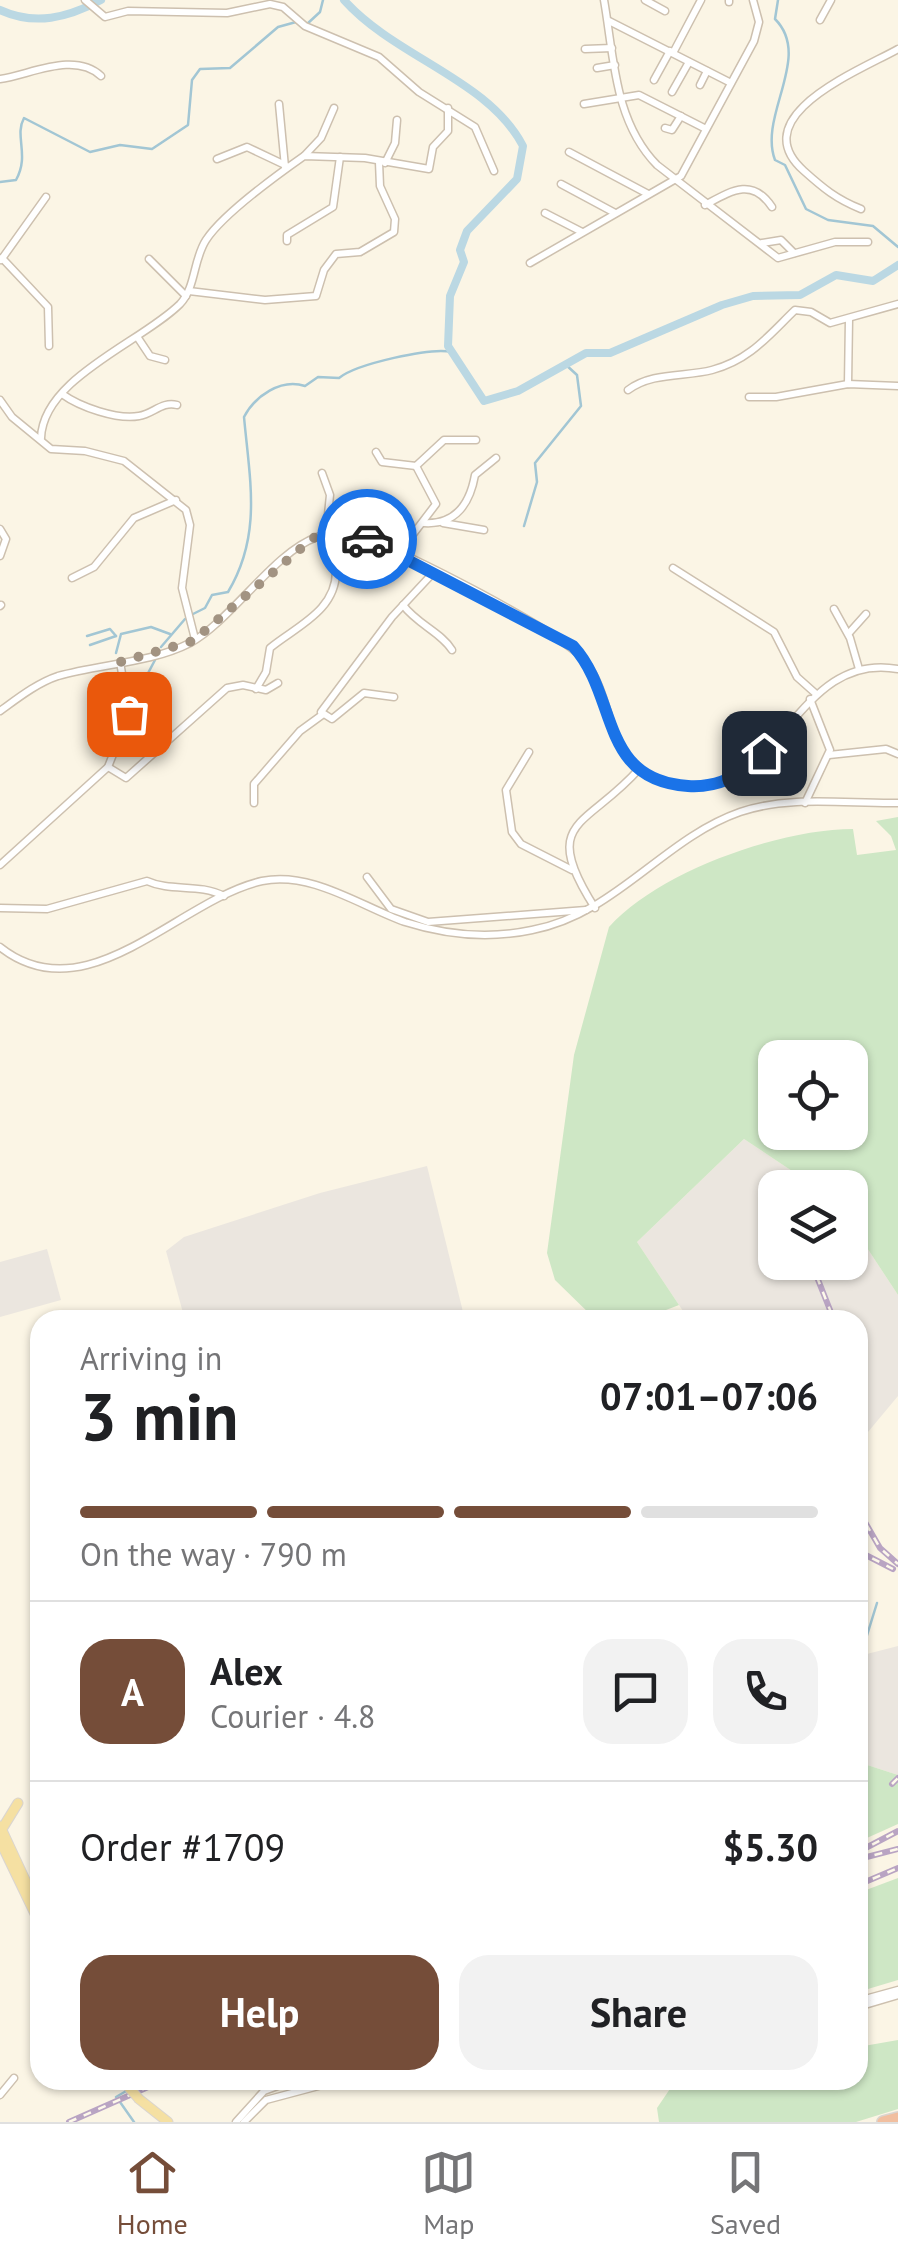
<!DOCTYPE html>
<html lang="en">
<head>
<meta charset="utf-8">
<style>
  body { margin:0; font-family:"PT Sans",sans-serif; background:#f2f2f2; color:#202124; height:100vh; display:flex; flex-direction:column; font-size:38px; white-space:nowrap }
  * { box-sizing:border-box; margin:0 }
  p { font-size:32px; color:#757577 }
  .icon { flex:none; width:55px; height:55px; fill:none; stroke:currentColor; stroke-width:2; stroke-linecap:round; stroke-linejoin:round }
  .map { position:relative; flex:1; overflow:hidden }
  .panel { position:absolute; left:30px; top:1310px; width:838px; height:780px; display:flex; flex-direction:column; background:#fff; border-radius:30px; box-shadow:0 2px 8px #0004 }
  .panel>* { flex:none }
  .buttons { position:absolute; left:758px; top:1040px; display:grid; gap:20px }
  .buttons a { display:grid; place-items:center; width:110px; height:110px; border-radius:20px; background:#fff; box-shadow:0 2px 8px #0004; font-size:50px }
  .pin { position:absolute; display:grid; place-items:center; width:85px; height:85px; color:#fff; margin:-42px; border-radius:20px; box-shadow:0 5px 15px #0006 }
  .courier { position:absolute; display:grid; place-items:center; width:100px; height:100px; margin:-50px; border:8px solid #1a73e8; border-radius:50%; background:#fff; color:#222; box-shadow:0 2px 12px #0007 }
  .head em { font-style:normal; font-weight:700 }
  .head div { display:flex; flex-direction:column-reverse }
  .head { display:flex; align-items:center; justify-content:space-between; height:170px; padding:0 50px }
  h1 { font-size:65px; font-weight:700; line-height:75px }
  .bar { display:grid; grid-template-columns:repeat(4,1fr); gap:15px 10px; align-content:center; height:120px; padding:0 50px }
  .bar i { height:12px; border-radius:8px; background:#e0e0e0 }
  .bar .current { background:#754d39 }
  .bar p { grid-column:span 4 }
  .line { display:flex; align-items:center; gap:25px; padding:0 50px; border-top:2px solid #e0e0e0 }
  .line div { flex:1 }
  .round { display:grid; place-items:center; flex:none; width:105px; height:105px; border-radius:30px; background:#f2f2f2 }
  .action { display:flex; gap:20px; margin-top:auto; padding:20px 50px }
  .action a { flex:1; height:115px; border-radius:30px; background:#754d39; color:#fff; font-size:40px; font-weight:700; line-height:115px; text-align:center }
  .action a+a { background:#f2f2f2; color:#202124 }
  .tabs { display:flex; justify-content:space-around; align-items:center; height:140px; border-top:2px solid #e0e0e0; background:#fff; font-size:28px; color:#757577 }
  .tabs a { display:grid; justify-items:center; gap:5px }
  .tabs .current { color:#754d39 }
  .map>svg:first-child { display:block }
</style>
</head>
<body>
<div class="map">
<svg width="898" height="2122" viewBox="0 0 898 2122">
  <rect width="100%" height="100%" fill="#fbf5e5"/>
  <g fill="#ebe6df">
    <path d="M744,1139L816,1187L775,1188V1262H850V1222L898,1295V1396L858,1444V1320H689L637,1242Z"/>
    <path d="M427,1166L465,1320H185L166,1251L184,1237L320,1193Z"/>
    <path d="M47,1249L61,1300L0,1317V1262Z"/>
    <path d="M898,1646V1775L858,1762V1674L863,1655Z"/>
  </g>
  <g fill="#cee7c5" fill-rule="evenodd">
    <path d="M898,817V1295L850,1222V1188L816,1187L744,1139L637,1242L679,1305L648,1317L596,1320L555,1280L547,1253L574,1055L609,927C659,871 780,829 853,829L857,855L896,850L891,836L876,821ZM775,1058H850V1132H775Z"/>
    <path d="M858,1762L898,1775V1824L858,1842Z"/>
    <path d="M898,1878V1980L858,1992V1893Z"/>
    <path d="M898,2040V2109L856,2122H659L657,2108L676,2080H858V2047Z"/>
  </g>
  <g fill="none" stroke-linecap="round" stroke-linejoin="round">
    <g stroke="#a2c6d4" stroke-width="2.5">
      <path d="M778,0L775,19C813,57 758,115 775,160L785,165L806,209L828,220L873,226L898,247"/>
      <path d="M307,24L320,12L323,0"/>
      <path d="M0,182L16,180C30,155 14,136 24,118L90,152L120,145L152,149L188,125L192,80L200,69L230,68L278,27L296,22"/>
      <path d="M524,526L537,482L535,463L581,406L577,375L565,364"/>
      <path d="M191,615L205,608L212,595L228,592C262,535 250,482 244,417C255,396 281,378 305,386L318,377L339,378C356,364 431,347 452,352"/>
      <path d="M87,636L110,629L116,636"/>
      <path d="M90,645L116,636"/>
      <path d="M161,647L185,619"/>
      <path d="M116,653L121,634L151,627L170,634"/>
      <path d="M131,689L146,677L155,660"/>
      <path d="M100,736L123,702"/>
      <path d="M864,1645L877,1603"/>
      <path d="M858,1674L862,1653"/>
      <path d="M858,1732L862,1734"/>
      <path d="M116,2097L128,2090"/>
      <path d="M120,2102L134,2122"/>
    </g>
    <g stroke="#bbd8e3" stroke-width="8">
      <path d="M344,0C396,58 488,79 523,146L517,179L467,231L460,250L464,262L450,296L448,346L484,401L518,391L586,353H610L722,305L753,296L800,295L836,275L873,281L898,265"/>
      <path d="M0,10C35,26 67,18 101,0"/>
    </g>
    <defs>
      <g id="minor">
        <path d="M85,0L105,17L128,11L227,13L270,4L283,7L305,26L379,57L419,92L475,127L494,171"/>
        <path d="M604,0C614,57 614,121 657,165L778,258L835,242H868"/>
        <path d="M645,0L665,11"/>
        <path d="M729,2V0"/>
        <path d="M820,20L831,0"/>
        <path d="M609,21L731,83"/>
        <path d="M585,49L612,48"/>
        <path d="M673,53L701,0"/>
        <path d="M597,68L615,65"/>
        <path d="M0,79C30,75 74,51 101,76"/>
        <path d="M654,80L670,51"/>
        <path d="M700,85L707,71"/>
        <path d="M672,92L689,62"/>
        <path d="M279,104L285,167"/>
        <path d="M584,104L639,95L706,129"/>
        <path d="M665,128L672,130L681,116"/>
        <path d="M569,152L648,194"/>
        <path d="M305,155L321,138L334,108"/>
        <path d="M217,159L247,147L285,165"/>
        <path d="M385,163L395,143L397,120"/>
        <path d="M561,184L615,213"/>
        <path d="M705,205C731,191 752,177 772,207"/>
        <path d="M861,209C836,199 823,188 804,171C742,116 861,70 898,49"/>
        <path d="M545,213L582,232"/>
        <path d="M287,241V235L333,207L340,157"/>
        <path d="M762,243L781,240L794,253"/>
        <path d="M2,258L48,307L49,346"/>
        <path d="M149,259L186,296"/>
        <path d="M1,260L46,197"/>
        <path d="M530,263L681,176L754,41L759,22L753,0"/>
        <path d="M189,291L265,300L316,296L324,270L336,254L360,252L394,232L395,219L380,186L379,162"/>
        <path d="M138,338L150,356L165,360"/>
        <path d="M848,384L849,319"/>
        <path d="M628,390C652,372 685,377 712,370C750,360 769,335 795,310L811,312L830,323L898,304"/>
        <path d="M62,394C80,407 117,420 139,416C153,414 162,401 177,405"/>
        <path d="M749,397H776L848,384L898,386"/>
        <path d="M0,400L12,417L51,449L85,451L124,461L186,510L190,525L182,588L195,639"/>
        <path d="M41,438C43,378 142,342 180,304C196,287 193,260 206,240C223,214 277,175 304,156L365,158L429,169L433,147L448,131V108"/>
        <path d="M376,452L382,462L416,466"/>
        <path d="M322,473L330,495L326,534"/>
        <path d="M424,523C456,525 470,503 475,475L496,458"/>
        <path d="M443,523L484,530"/>
        <path d="M0,529L6,539L0,556"/>
        <path d="M398,554L436,504L416,466L444,440H476"/>
        <path d="M673,568L774,632L797,677L815,693"/>
        <path d="M72,578L94,567L134,518L176,500"/>
        <path d="M403,605C417,624 442,633 452,650"/>
        <path d="M0,606L1,605"/>
        <path d="M834,609L850,638L859,669"/>
        <path d="M849,633L866,614"/>
        <path d="M256,689L266,672L270,648C295,627 337,611 336,570"/>
        <path d="M394,697L364,693L332,719L321,712L392,617L434,572"/>
        <path d="M0,711C18,698 37,683 58,676C100,664 151,663 190,643C232,620 274,552 317,537C332,532 348,533 362,537C398,548 566,634 585,661C620,708 600,771 679,785C781,802 794,650 898,669"/>
        <path d="M529,752L506,790L512,832L521,844L572,870"/>
        <path d="M829,755L886,749L898,754"/>
        <path d="M108,767L126,778L227,688L243,685L266,690L278,683"/>
        <path d="M254,803V784L300,731L322,715"/>
        <path d="M805,803L830,750L810,699"/>
        <path d="M0,865L108,767L129,714L120,662"/>
        <path d="M367,877L391,909L428,922L586,910"/>
        <path d="M0,908L47,909L147,881C171,892 199,883 224,896"/>
        <path d="M595,908C538,819 587,828 639,769"/>
        <path d="M0,947C87,1016 178,900 262,881C312,871 360,906 405,922C446,935 490,939 532,930C616,914 663,839 740,812C790,795 847,804 898,803"/>
        <path d="M858,2001L898,1990"/>
        <path d="M858,2007L898,1995"/>
        <path d="M0,2095L14,2078"/>
        <path d="M236,2122L264,2091L294,2080"/>
        <path d="M244,2122L266,2100L341,2080"/>
      </g>
      <g id="major">
        <path d="M0,1826L40,1912"/>
        <path d="M2,1829L18,1803"/>
        <path d="M0,1841L40,1924"/>
        <path d="M139,2099L168,2122"/>
      </g>
      <path id="highway" d="M883,2122L898,2118"/>
    </defs>
    <use href="#minor" stroke="#cdc0af" stroke-width="9"/>
    <use href="#major" stroke="#dad5d0" stroke-width="11"/>
    <use href="#highway" stroke="#dad5d0" stroke-width="14"/>
    <use href="#minor" stroke="#fff" stroke-width="6"/>
    <use href="#major" stroke="#f5e0a2" stroke-width="9"/>
    <use href="#highway" stroke="#f1bfa0" stroke-width="11"/>
    <defs>
      <g id="rail">
        <path d="M811,1262L834,1320"/>
        <path d="M858,1433V1482"/>
        <path d="M858,1510L880,1548L898,1564"/>
        <path d="M858,1551L893,1569"/>
        <path d="M892,1784L898,1778"/>
        <path d="M858,1852L898,1831"/>
        <path d="M859,1859L898,1849"/>
        <path d="M858,1885L898,1868"/>
        <path d="M69,2122L164,2080"/>
      </g>
    </defs>
    <use href="#rail" stroke="#b9a4c3" stroke-width="6"/>
    <use href="#rail" stroke="#fef9eb" stroke-width="2.5" stroke-dasharray="8" stroke-linecap="butt"/>
    <defs>
      <path id="major-bridge" d="M125,2083L139,2099"/>
    </defs>
    <use href="#major-bridge" stroke="#dad5d0" stroke-width="11" stroke-linecap="butt"/>
    <use href="#major-bridge" stroke="#f5e0a2" stroke-width="9"/>
  </g>
  <g fill="none" stroke-linecap="round" stroke-linejoin="round">
    <path stroke="#a29382" stroke-width="10" stroke-dasharray="0 18" d="M129,714L120,662L193,641L313,538L338,533L367,539"/>
    <path stroke="#1a73e8" stroke-width="12" d="M367,539L573,646C619,696 598,780 688,786C718,788 744,774 764,753"/>
  </g>
</svg>
<div class="buttons">
<a><svg class="icon" aria-label="locate" viewBox="0 0 24 24"><circle cx="12" cy="12" r="6"/><path d="M12 2v4M12 18v4M2 12h4M18 12h4"/></svg></a>
<a><svg class="icon" aria-label="layers" viewBox="0 0 24 24"><path d="M12 4l9 5-9 5-9-5zM3 14l9 5 9-5"/></svg></a>
</div>
<div class="pin" style="left:129px;top:714px;background:#ea580c"><svg class="icon" aria-label="bag" viewBox="0 0 24 24"><path d="M5 8h14l-1 12H6zM9 8a3 3 0 0 1 6 0"/></svg></div>
<div class="pin" style="left:764px;top:753px;background:#1f2937"><svg class="icon" aria-label="home" viewBox="0 0 24 24"><path d="M3 11l9-7 9 7M6 9v11h12V9"/></svg></div>
<div class="courier" style="left:367px;top:539px"><svg class="icon" aria-label="car" viewBox="0 0 24 24"><path d="M5 17H2v-5l4-1 3-4h7l3 4 3 1v5h-3M9 17h6M6 11h13"/><circle cx="7" cy="17" r="2"/><circle cx="17" cy="17" r="2"/></svg></div>
<section class="panel">
<div class="head"><div><h1>3 min</h1><p>Arriving in</p></div><em>07:01–07:06</em></div>
<div class="bar"><i class="current"></i><i class="current"></i><i class="current"></i><i></i><p>On the way · 790 m</p></div>
<div class="line" style="height:180px"><b class="round" style="background:#754d39;color:#fff">A</b><div><b>Alex</b><p>Courier · 4.8</p></div><a class="round"><svg class="icon" aria-label="chat" viewBox="0 0 24 24"><path d="M4 5h16v11H9l-5 4z"/></svg></a><a class="round"><svg class="icon" aria-label="phone" viewBox="0 0 24 24"><path d="M5 4h4l2 5-3 2q2 4 5 5l2-3 5 2v4C11 20 4 13 5 4z"/></svg></a></div>
<div class="line" style="height:130px"><div>Order #1709</div><b>$5.30</b></div>
<div class="action"><a>Help</a><a>Share</a></div>
</section>
</div>
<nav class="tabs">
<a class="current"><svg class="icon" aria-label="home" viewBox="0 0 24 24"><path d="M3 11l9-7 9 7M6 9v11h12V9"/></svg>Home</a>
<a><svg class="icon" aria-label="map" viewBox="0 0 24 24"><path d="M3 6l6-2 6 2 6-2v14l-6 2-6-2-6 2zM9 4v14M15 6v14"/></svg>Map</a>
<a><svg class="icon" aria-label="saved" viewBox="0 0 24 24"><path d="M7 4h10v16l-5-4-5 4z"/></svg>Saved</a>
</nav>
</body>
</html>
